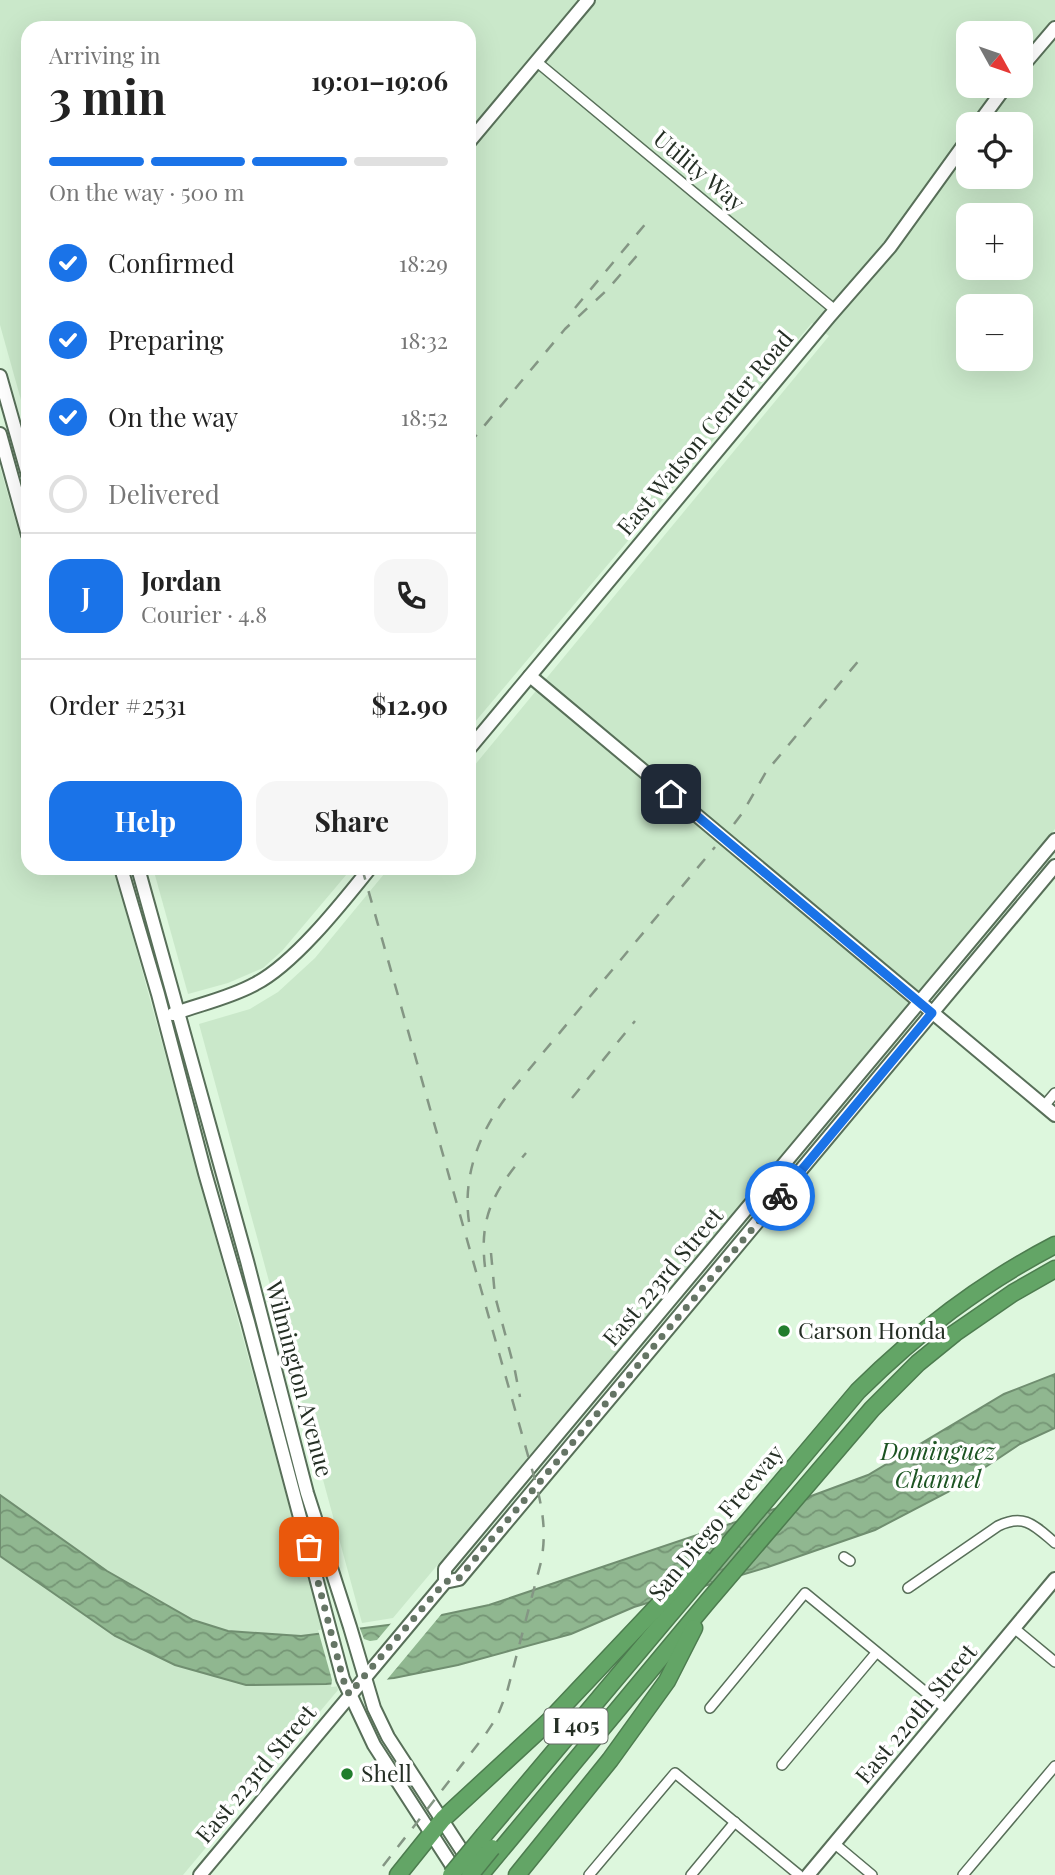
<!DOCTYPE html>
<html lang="en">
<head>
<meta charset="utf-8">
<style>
  body { margin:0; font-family:"Playfair Display",serif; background:#f6f6f6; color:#222; height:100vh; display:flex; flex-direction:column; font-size:26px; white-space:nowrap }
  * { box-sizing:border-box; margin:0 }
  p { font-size:23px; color:#767676 }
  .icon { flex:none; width:38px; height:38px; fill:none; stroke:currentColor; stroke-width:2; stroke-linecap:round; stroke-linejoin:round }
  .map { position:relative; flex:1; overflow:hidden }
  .sheet { position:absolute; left:21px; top:21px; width:455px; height:854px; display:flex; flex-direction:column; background:#fff; border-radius:21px; box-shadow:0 7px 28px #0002 }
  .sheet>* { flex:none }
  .needle { width:46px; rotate:130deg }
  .tools { position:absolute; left:956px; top:21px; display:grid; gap:14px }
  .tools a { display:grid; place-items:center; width:77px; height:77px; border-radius:14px; background:#fff; box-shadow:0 7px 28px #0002; font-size:35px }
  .pin { position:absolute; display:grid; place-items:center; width:60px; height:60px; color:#fff; margin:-30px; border-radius:14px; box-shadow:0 4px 10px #0006 }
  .courier { position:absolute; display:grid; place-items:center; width:70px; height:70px; margin:-35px; border:5px solid #1a73e8; border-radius:50%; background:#fff; color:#222; box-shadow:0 2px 9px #0007 }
  .head em { font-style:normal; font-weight:700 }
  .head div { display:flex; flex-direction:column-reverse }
  .head { display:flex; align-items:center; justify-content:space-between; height:119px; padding:0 28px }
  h1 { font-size:46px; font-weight:700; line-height:52px }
  .bar { display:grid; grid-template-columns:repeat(4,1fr); gap:10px 7px; align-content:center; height:84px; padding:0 28px }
  .bar i { height:9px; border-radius:5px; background:#e0e0e0 }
  .bar .active { background:#1a73e8 }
  .bar p { grid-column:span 4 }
  .line { display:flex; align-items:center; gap:18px; padding:0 28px; border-top:2px solid #e0e0e0 }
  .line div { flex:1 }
  .round { display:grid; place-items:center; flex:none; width:74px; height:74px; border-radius:21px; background:#f6f6f6 }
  ol { padding:0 28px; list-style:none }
  li { display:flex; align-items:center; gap:21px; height:77px }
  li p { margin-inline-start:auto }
  li .icon { padding:7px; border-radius:50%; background:#1a73e8; color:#fff; stroke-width:4 }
  li:last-child { color:#767676 }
  li i { width:38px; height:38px; border:4px solid #e0e0e0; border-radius:50% }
  .cta { display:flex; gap:14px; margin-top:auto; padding:14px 28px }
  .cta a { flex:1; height:80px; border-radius:21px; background:#1a73e8; color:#fff; font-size:28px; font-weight:700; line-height:80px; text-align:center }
  .cta a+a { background:#f6f6f6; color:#222 }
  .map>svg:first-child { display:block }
</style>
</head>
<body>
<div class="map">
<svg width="1055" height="1875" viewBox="0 0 1055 1875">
  <defs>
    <pattern id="water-waves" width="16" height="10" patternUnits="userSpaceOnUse" patternTransform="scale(1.75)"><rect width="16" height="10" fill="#90b790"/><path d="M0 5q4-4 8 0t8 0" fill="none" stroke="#759575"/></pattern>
  </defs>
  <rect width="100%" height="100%" fill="#ddf7dd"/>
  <g fill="#cae8ca" fill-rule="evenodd">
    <path d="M0,0H1055V829L393,1618L362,1623L199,1024L250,1009L278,992L315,958L389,868H469V772L829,336L812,323L469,729V28H28V425L0,325ZM968,33H1020V86H968ZM968,124H1020V177H968ZM968,215H1020V268H968ZM968,306H1020V359H968Z"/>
    <path d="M0,467L28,565V868H114L308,1575L338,1690L183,1875H0Z"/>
    <path d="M153,868H352L282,951L263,968L228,983L188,994Z"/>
  </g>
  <path fill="url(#water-waves)" stroke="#708e70" stroke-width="2" d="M1055,1374V1428L1020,1444L948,1492L875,1530L768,1567L634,1607L571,1634L458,1665L394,1678L326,1684L246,1685L175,1665L115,1636L0,1556V1495L107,1571L193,1620L228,1631L301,1636L404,1623L489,1605L795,1502L868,1475L1004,1394Z"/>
  <path fill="#ddf7dd" d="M444,1611L385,1682L331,1687L332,1680L318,1630L359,1626L364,1639L370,1641L377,1640L393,1621Z"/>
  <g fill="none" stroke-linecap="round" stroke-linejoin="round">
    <defs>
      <g id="street">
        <path d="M537,62L835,310"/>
        <path d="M1044,1106L1055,1093"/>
        <path d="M844,1557L850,1561"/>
        <path d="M908,1588L998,1526C1025,1513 1035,1526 1055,1543"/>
        <path d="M1014,1628L1055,1662"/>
        <path d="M710,1708L805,1593L946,1709"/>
        <path d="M782,1765L876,1653"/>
        <path d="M835,1844L872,1875"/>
        <path d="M589,1875L675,1773L799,1875"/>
        <path d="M691,1875L735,1822"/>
        <path d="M963,1875L1055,1766"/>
      </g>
      <g id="secondary">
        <path d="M1020,69L1055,28"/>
        <path d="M978,124L1006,86"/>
        <path d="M469,142L588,0"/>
        <path d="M0,376L28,475"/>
        <path d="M0,434L28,535"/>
        <path d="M530,676L1055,1115"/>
        <path d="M469,749L829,317L890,247L968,139"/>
        <path d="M121,868L158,994L205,1173L248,1322L343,1679L374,1745L458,1875"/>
        <path d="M138,868L247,1261L307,1493L350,1627L374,1708L388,1737L470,1863"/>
        <path d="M173,1014C200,1004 230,998 255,984C294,964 342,903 370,868"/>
        <path d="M445,1582V1569L1055,840"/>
        <path d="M200,1875L445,1582L459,1579L1055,866"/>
        <path d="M808,1875L1055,1579"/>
      </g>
      <g id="highway">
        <path d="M484,1835L858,1391C919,1331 980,1284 1055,1245"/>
        <path d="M398,1875L443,1819L548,1722L685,1577L704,1560"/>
        <path d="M480,1875L708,1601L872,1409L918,1363L955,1333L1013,1293L1055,1269"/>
        <path d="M517,1875L610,1760L667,1681L694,1628"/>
      </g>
    </defs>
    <use href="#street" stroke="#586f59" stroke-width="12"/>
    <use href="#secondary" stroke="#586f59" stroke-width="16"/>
    <use href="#highway" stroke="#4d7c4f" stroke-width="19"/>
    <use href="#street" stroke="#fff" stroke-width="9"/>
    <use href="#secondary" stroke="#fff" stroke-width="12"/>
    <use href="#highway" stroke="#63a566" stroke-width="16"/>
    <g stroke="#849684" stroke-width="2.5" stroke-dasharray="12 12" stroke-linecap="butt">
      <path d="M575,308L647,222"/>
      <path d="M469,444L565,329L607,290L641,251"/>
      <path d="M734,824L743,812L766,772L865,653"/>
      <path d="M362,868L527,1452C538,1491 549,1522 541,1562L507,1692L497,1717L485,1735L376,1875"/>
      <path d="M572,1098L635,1021"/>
      <path d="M469,1222C462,1174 481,1128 511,1091L715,847"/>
      <path d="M491,1253L495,1296L515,1371L520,1397"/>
      <path d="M485,1267C479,1216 494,1191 526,1153"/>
    </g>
    <defs>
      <g id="highway-bridge">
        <path d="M451,1875L484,1835"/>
        <path d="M470,1875L492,1848"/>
      </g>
    </defs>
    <use href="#highway-bridge" stroke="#4d7c4f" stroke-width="19" stroke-linecap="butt"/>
    <use href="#highway-bridge" stroke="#63a566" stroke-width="16"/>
  </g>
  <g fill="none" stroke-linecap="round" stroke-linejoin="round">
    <path stroke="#657565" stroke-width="7" stroke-dasharray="0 12.6" d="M309,1547L343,1679L349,1694L445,1582L459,1578L780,1196"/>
    <path stroke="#1a73e8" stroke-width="9" d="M671,794L932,1013L780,1196"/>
  </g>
  <g fill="#217d2d" stroke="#fff" stroke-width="2.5">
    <circle cx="784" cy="1331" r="7"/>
    <circle cx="347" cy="1774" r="7"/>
  </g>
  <g text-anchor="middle" stroke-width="7" stroke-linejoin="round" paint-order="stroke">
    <rect fill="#fff" stroke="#666d66" stroke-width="2" x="544.5" y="1708.5" width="63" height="35" rx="5"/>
    <g font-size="21" font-weight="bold" fill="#252f25">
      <text x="576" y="1733">I 405</text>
    </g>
    <g font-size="23" fill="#252f25" stroke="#fff">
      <text transform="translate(699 171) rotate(40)" y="8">Utility Way</text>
      <text transform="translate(705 433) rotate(-50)" y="8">East Watson Center Road</text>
      <text transform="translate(663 1277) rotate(-50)" y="8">East 223rd Street</text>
      <text transform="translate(299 1379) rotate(75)" y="8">Wilmington Avenue</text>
      <text transform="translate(716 1523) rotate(-50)" y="8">San Diego Freeway</text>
      <text transform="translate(916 1714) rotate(-50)" y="8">East 220th Street</text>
      <text transform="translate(256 1774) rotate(-50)" y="8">East 223rd Street</text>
    </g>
    <g font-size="23" fill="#252f25" stroke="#fff" text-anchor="start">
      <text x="798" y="1339">Carson Honda</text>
      <text x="361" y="1782">Shell</text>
    </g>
    <g font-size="24" font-style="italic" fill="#1c5422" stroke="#fff">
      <text x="938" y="1460">Dominguez<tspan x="938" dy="28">Channel</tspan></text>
    </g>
  </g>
</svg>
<div class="tools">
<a><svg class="needle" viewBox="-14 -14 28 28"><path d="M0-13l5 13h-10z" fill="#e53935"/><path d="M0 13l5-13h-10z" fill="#767676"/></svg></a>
<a><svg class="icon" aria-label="locate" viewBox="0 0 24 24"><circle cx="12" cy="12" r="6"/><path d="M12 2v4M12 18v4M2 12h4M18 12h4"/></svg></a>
<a>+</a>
<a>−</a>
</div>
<div class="pin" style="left:309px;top:1547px;background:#ea580c"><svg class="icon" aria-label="bag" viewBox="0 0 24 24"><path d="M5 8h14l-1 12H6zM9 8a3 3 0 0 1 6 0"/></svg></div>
<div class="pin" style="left:671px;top:794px;background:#1f2937"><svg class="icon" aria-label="home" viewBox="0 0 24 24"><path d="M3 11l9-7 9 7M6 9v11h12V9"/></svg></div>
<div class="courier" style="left:780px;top:1196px"><svg class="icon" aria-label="bike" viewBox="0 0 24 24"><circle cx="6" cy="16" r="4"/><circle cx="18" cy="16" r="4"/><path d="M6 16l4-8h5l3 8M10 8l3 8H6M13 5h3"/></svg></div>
<section class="sheet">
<div class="head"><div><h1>3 min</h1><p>Arriving in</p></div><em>19:01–19:06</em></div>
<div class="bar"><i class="active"></i><i class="active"></i><i class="active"></i><i></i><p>On the way · 500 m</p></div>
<ol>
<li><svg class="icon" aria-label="check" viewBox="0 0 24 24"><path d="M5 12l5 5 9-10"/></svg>Confirmed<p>18:29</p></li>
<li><svg class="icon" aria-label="check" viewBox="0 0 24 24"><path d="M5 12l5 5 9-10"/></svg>Preparing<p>18:32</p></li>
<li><svg class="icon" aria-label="check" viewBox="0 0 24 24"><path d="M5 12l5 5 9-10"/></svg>On the way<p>18:52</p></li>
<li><i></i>Delivered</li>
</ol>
<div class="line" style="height:126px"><b class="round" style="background:#1a73e8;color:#fff">J</b><div><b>Jordan</b><p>Courier · 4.8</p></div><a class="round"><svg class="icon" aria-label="phone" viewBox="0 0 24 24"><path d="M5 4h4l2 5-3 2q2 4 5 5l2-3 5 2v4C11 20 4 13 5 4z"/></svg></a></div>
<div class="line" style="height:91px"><div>Order #2531</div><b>$12.90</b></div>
<div class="cta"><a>Help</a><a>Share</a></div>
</section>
</div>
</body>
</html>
